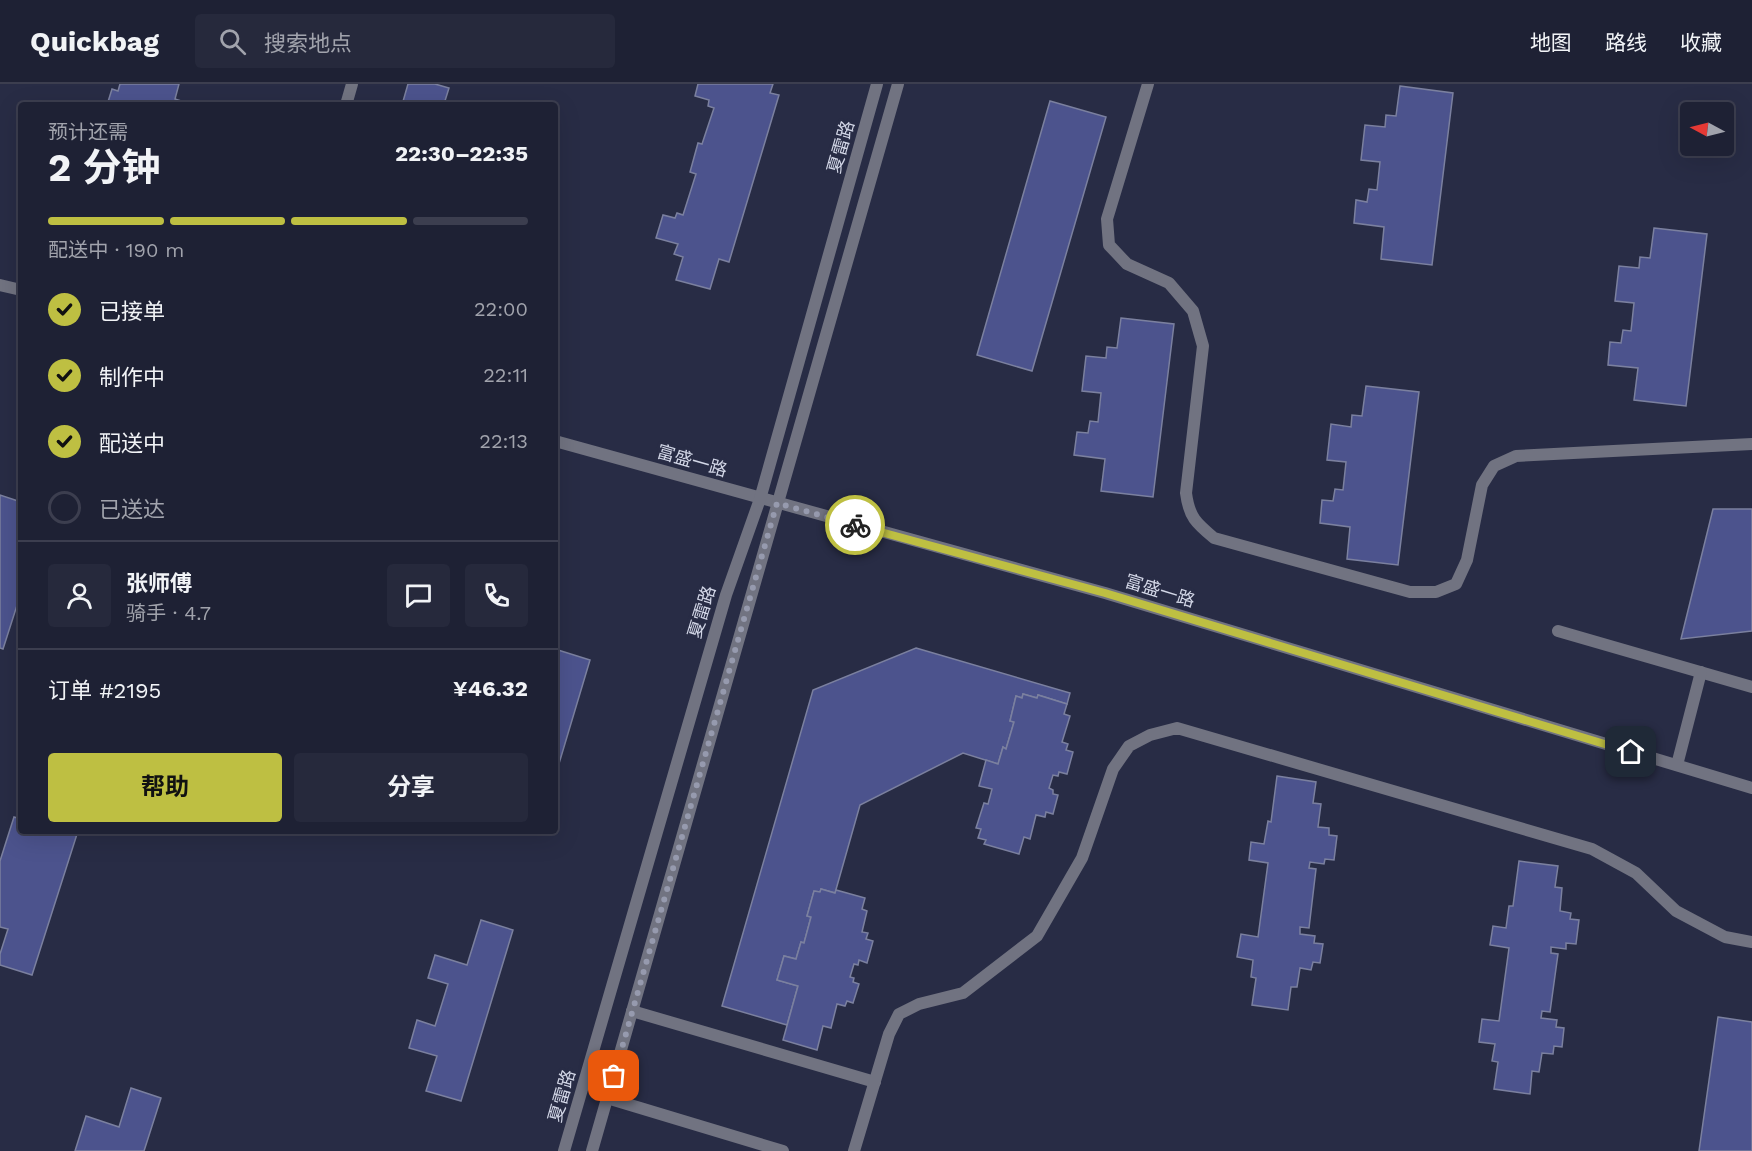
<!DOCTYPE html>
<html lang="zh">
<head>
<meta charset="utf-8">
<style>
  body { margin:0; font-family:"Work Sans","Noto Sans SC",sans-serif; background:#26293c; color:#f1f3f6; height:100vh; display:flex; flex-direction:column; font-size:22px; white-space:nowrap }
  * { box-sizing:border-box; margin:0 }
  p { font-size:20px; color:#a1a3ac }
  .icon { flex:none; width:33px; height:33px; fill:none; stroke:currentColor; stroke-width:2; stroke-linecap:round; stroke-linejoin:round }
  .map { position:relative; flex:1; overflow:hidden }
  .drawer { position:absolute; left:18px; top:18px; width:540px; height:732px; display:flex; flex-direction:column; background:#1e2134; border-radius:6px; box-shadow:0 6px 24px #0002,0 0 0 2px #3c3e4f }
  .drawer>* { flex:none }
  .needle { width:39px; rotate:277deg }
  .buttons { position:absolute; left:1680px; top:18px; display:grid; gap:12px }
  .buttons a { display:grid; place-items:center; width:54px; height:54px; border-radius:6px; background:#1e2134; box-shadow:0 6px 24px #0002,0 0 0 2px #3c3e4f; font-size:30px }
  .pin { position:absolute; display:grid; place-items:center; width:51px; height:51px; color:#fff; margin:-26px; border-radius:12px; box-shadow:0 3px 9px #0006 }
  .courier { position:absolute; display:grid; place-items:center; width:60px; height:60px; margin:-30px; border:4px solid #bebf42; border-radius:50%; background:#fff; color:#222; box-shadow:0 2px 8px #0007 }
  .summary em { font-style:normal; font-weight:700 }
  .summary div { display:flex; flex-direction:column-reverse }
  .summary { display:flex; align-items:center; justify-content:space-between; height:102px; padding:0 30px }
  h1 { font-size:39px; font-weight:700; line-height:45px }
  .bar { display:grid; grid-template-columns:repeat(4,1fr); gap:9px 6px; align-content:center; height:72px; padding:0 30px }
  .bar i { height:8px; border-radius:4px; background:#3c3e4f }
  .bar .on { background:#bebf42 }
  .bar p { grid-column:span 4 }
  .line { display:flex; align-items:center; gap:15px; padding:0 30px; border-top:2px solid #3c3e4f }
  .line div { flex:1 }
  .round { display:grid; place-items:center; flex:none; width:63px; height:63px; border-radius:6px; background:#26293c }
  ol { padding:0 30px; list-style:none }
  li { display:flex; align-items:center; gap:18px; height:66px }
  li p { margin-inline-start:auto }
  li .icon { padding:6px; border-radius:50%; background:#bebf42; color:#111; stroke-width:4 }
  li:last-child { color:#a1a3ac }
  li i { width:33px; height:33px; border:3px solid #3c3e4f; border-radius:50% }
  .action { display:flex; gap:12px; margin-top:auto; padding:12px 30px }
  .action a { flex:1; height:69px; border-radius:6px; background:#bebf42; color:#111; font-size:24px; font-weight:700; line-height:69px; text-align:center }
  .action a+a { background:#26293c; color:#f1f3f6 }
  header { display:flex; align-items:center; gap:36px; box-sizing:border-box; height:84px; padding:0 30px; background:#1e2134; border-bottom:2px solid #3c3e4f }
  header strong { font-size:28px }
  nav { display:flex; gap:33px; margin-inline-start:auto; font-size:21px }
  .search { width:420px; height:54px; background:#26293c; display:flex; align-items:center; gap:15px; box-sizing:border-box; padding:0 21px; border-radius:6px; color:#a1a3ac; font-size:22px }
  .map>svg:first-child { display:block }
</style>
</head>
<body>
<header>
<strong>Quickbag</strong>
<div class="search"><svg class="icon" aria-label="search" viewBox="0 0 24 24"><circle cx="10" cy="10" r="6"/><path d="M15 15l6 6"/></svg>搜索地点</div>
<nav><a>地图</a><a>路线</a><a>收藏</a></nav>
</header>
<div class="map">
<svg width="1752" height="1067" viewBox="0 0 1752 1067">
  <rect width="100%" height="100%" fill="#282c45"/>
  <g fill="#4c538d" stroke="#7b809f" stroke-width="1.5">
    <path d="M120,0H179L175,15L187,19L186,21H107L112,5L118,7Z"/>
    <path d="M408,0H435L449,4L444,20L447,21H398H402Z"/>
    <path d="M698,0H773L770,9L779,11L729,178L719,175L710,205L676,196L683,173L674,170L678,160L656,154L663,131L675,134L677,129L683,131L696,90L690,88L698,59L702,60L714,24L708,22L709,16L695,12Z"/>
    <path d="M1400,2L1453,9L1432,181L1381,175L1384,143L1354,139L1356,116L1367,118L1369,105L1377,106L1380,78L1361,76L1365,41L1385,43L1386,31L1396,32Z"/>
    <path d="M1050,17L1106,33L1032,287L977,271Z"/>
    <path d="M1654,144L1707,150L1686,322L1634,316L1638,284L1608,281L1610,258L1621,259L1623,246L1631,247L1634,219L1615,217L1619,182L1639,184L1640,173L1650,174Z"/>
    <path d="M1121,234L1174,240L1153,413L1101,407L1105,375L1074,371L1077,348L1088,349L1090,337L1098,338L1101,309L1082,307L1086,272L1106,274L1107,263L1117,264Z"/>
    <path d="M1366,302L1419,308L1398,481L1347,475L1350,443L1320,439L1322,416L1333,417L1335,405L1343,406L1346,378L1327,376L1331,340L1351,343L1352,331L1362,332Z"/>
    <path d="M21,407V509L3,565L0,564V411L18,417Z"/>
    <path d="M1713,425H1752V547L1681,555Z"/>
    <path d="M916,564L1070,609L1067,620L1038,611L1037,614L1023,610L1022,614L1016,612L1010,637L1014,638L1006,665L1003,663L998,680L963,669L860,721L835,809L821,805L820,808L814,807L807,832L811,833L804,859L801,858L796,875L784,872L777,896L798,902L787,941L722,922L813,606Z"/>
    <path d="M558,566L590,576L555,693V574Z"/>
    <path d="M1023,610L1037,614L1038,611L1067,620L1064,630L1070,632L1062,658L1068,660L1066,666L1073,668L1067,690L1059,688L1058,692L1053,691L1049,704L1053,706V710L1058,711L1053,730L1046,728L1045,733L1036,731L1030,755L1024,753L1019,770L984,760L986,756L978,754L981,745L976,744L984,719L988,720L992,705L979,702L986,676L998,680L1003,663L1006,665L1014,638L1010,637L1016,612L1022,614Z"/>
    <path d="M1277,692L1316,698L1313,719L1321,720L1318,743L1329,744V751L1337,752L1334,776L1325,775L1324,780L1310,778L1309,784L1316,785L1309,844L1300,843V850L1315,852L1314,859L1323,860L1320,879L1313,878L1311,886L1300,884L1297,903H1291L1288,926L1252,921L1256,894L1251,893L1253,876L1237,873L1241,850L1258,853L1268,779L1249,776L1251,758L1264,760L1268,737L1271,738Z"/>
    <path d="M14,733L21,735V747H78L32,891L0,881V870L8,845L0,843V777Z"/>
    <path d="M1519,777L1558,782L1555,803L1562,804L1560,827L1571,829L1570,835L1579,836L1576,860L1566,859V865L1551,863V869L1558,870L1550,928L1542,927L1541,934L1557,936L1556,943L1564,944L1562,963L1554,962L1553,970L1542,969L1539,988L1532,987L1530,1010L1494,1005L1498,978L1492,977L1495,960L1479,958L1482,935L1499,937L1509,864L1490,861L1493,842L1506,844L1509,822H1513Z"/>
    <path d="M821,805L835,809L836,806L865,814L862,825L867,827L862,848L868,849L866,855L873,857L867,879L859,876L858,881L854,880L850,893L854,894L853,898L859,900L853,919L847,917L845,922L837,920L831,944L823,942L817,966L783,956L798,902L777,896L784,872L796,875L801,858L804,859L811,833L807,832L814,807L820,808Z"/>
    <path d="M481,836L513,846L461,1017L426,1007L437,972L409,964L417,936L435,942L448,900L428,894L435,871L467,881Z"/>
    <path d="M1718,933L1752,938V1067H1699Z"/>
    <path d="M131,1004L161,1014L144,1067H75L86,1032L119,1043Z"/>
  </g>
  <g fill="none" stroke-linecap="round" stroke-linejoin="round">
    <g stroke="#717381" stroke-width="12">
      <path d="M1148,0L1107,135L1109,161L1127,180L1169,199L1193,227L1203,262L1186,409C1189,433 1196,439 1214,454L1410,508H1436L1456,500L1467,476L1482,401L1494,382L1516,372L1752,360"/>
      <path d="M346,21L352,0"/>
      <path d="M1558,547L1752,603"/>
      <path d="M1677,681L1701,588"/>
      <path d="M632,927L875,998"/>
      <path d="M607,1014L783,1067"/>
      <path d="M854,1067L889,950L899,930L919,920L963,909L1037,852L1082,774L1113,685L1129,662L1150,651L1177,644L1592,765L1636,789L1676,827L1725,853L1752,858"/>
    </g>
    <g stroke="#717381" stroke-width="12">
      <path d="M0,201L21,206"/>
      <path d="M555,357L1105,509L1752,704"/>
    </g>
    <g stroke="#717381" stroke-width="12">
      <path d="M564,1067L726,511L760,415L877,0"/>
      <path d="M592,1067L898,0"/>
    </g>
  </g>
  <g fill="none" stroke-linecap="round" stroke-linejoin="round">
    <path stroke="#969aae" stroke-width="6" stroke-dasharray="0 10.8" d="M614,992L777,419L855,441"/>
    <path stroke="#bebf42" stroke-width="8" d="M855,441L1105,509L1631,668"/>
  </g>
  <g text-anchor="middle" stroke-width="6" stroke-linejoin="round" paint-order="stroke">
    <g font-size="18" fill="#d2d6e6" stroke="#282c45">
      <text transform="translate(841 63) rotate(-74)" y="6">夏雷路</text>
      <text transform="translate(692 377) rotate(16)" y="6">富盛一路</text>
      <text transform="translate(1160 507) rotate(17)" y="6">富盛一路</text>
      <text transform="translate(702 528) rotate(-73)" y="6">夏雷路</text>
      <text transform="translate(562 1012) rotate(-74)" y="6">夏雷路</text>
    </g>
  </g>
</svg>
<div class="buttons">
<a><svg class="needle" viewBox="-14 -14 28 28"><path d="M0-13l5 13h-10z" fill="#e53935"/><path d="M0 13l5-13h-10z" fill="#a1a3ac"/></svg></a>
</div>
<div class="pin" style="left:614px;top:992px;background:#ea580c"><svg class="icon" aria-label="bag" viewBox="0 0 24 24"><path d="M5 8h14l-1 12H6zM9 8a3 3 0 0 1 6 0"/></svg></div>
<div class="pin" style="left:1631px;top:668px;background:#1f2937"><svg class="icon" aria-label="home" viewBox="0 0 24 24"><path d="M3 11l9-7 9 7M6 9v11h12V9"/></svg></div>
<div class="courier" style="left:855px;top:441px"><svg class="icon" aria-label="bike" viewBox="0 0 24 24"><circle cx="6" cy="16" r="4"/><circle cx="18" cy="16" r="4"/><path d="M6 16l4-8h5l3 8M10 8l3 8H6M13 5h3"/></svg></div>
<section class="drawer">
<div class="summary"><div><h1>2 分钟</h1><p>预计还需</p></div><em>22:30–22:35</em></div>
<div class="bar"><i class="on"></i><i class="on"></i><i class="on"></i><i></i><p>配送中 · 190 m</p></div>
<ol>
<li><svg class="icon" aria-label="check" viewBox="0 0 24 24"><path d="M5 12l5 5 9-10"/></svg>已接单<p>22:00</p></li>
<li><svg class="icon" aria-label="check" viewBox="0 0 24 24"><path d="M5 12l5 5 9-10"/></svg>制作中<p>22:11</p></li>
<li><svg class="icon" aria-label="check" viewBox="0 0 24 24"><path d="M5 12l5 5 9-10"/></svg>配送中<p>22:13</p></li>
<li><i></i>已送达</li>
</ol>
<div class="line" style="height:108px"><a class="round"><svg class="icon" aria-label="person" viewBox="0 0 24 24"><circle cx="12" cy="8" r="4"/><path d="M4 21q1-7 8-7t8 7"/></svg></a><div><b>张师傅</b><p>骑手 · 4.7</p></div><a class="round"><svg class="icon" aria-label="chat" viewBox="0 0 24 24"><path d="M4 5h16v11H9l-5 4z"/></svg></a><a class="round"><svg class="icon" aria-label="phone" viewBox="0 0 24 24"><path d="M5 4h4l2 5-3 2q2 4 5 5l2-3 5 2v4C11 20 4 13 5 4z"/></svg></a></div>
<div class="line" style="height:78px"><div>订单 #2195</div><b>¥46.32</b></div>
<div class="action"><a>帮助</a><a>分享</a></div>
</section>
</div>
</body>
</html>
